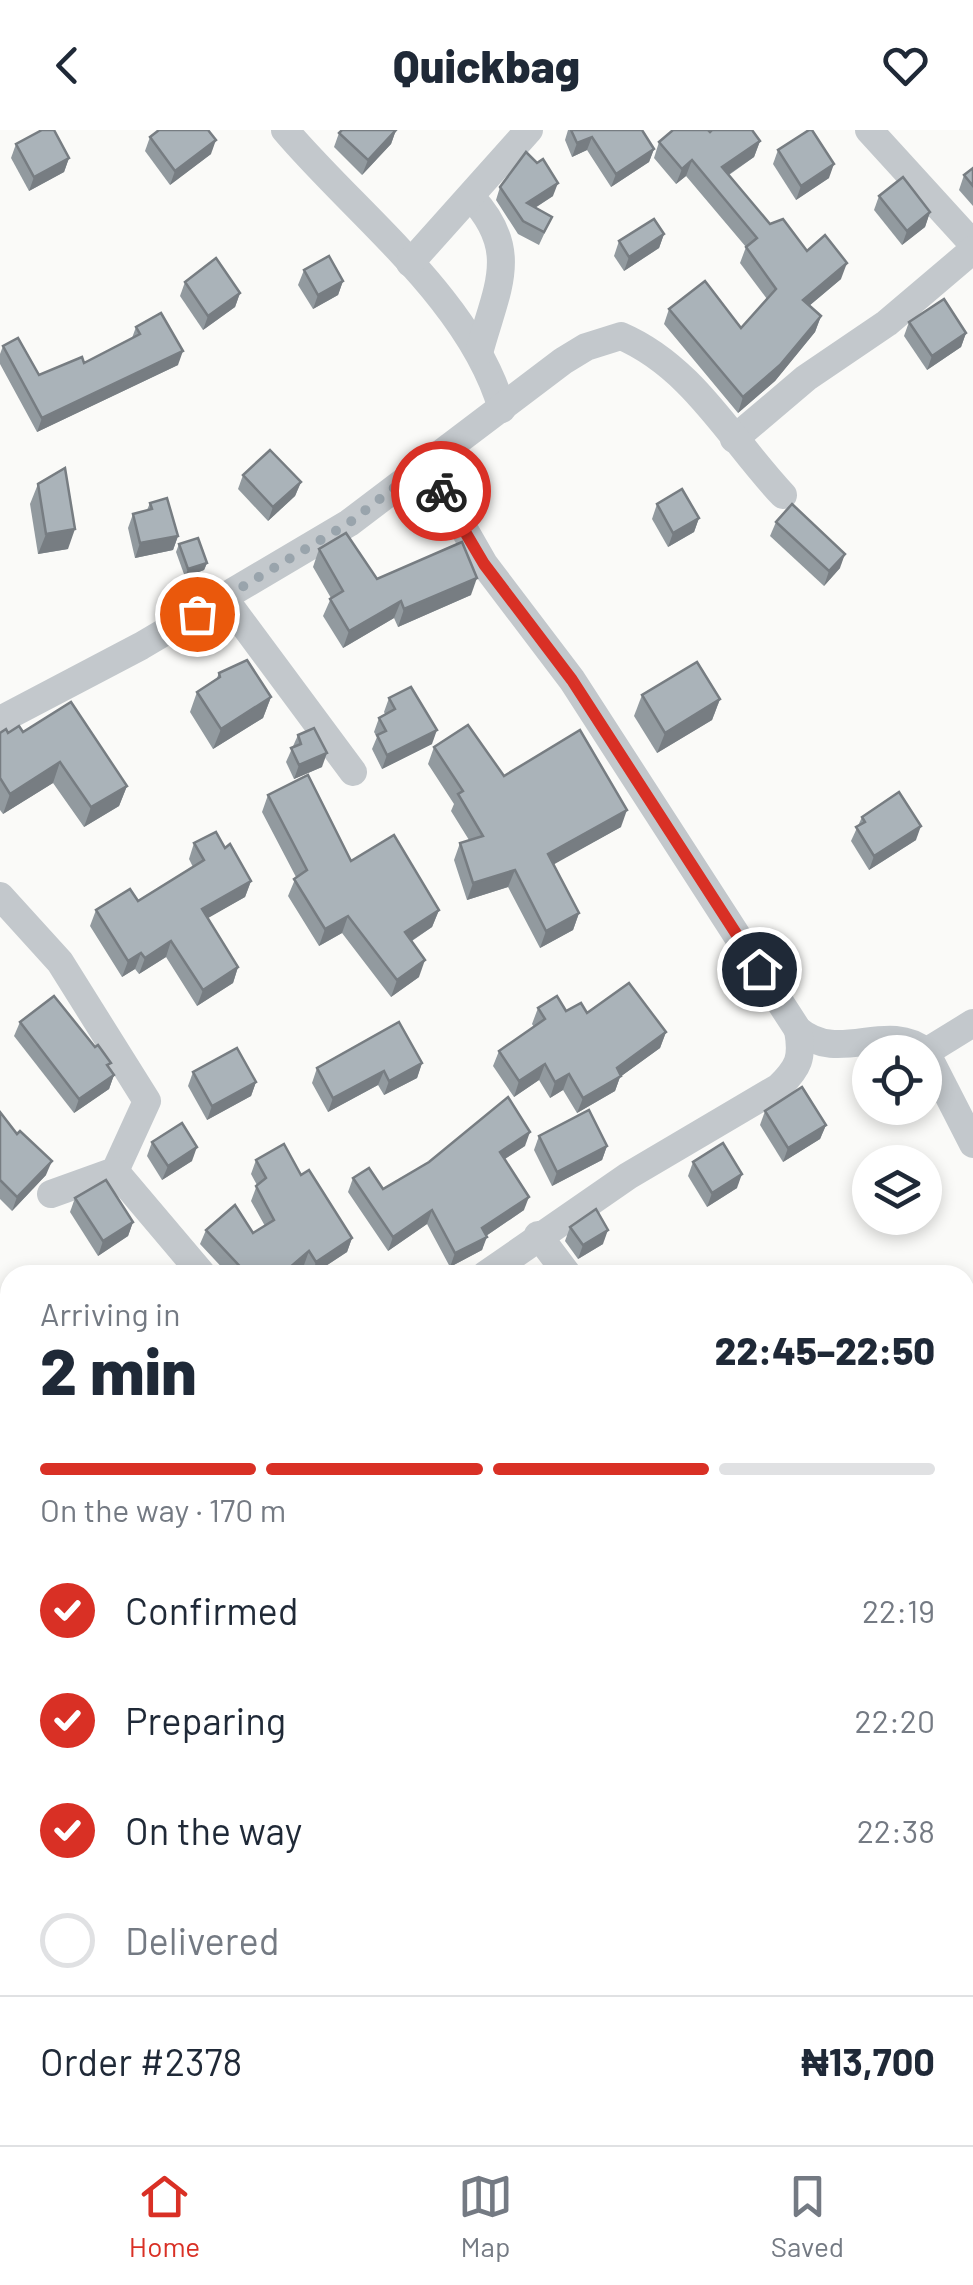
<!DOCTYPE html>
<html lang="en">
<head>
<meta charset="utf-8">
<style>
  body { margin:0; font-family:Barlow,sans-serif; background:#f2f2f3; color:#1f2937; height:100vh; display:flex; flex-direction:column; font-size:38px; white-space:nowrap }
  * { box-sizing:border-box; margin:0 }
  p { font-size:32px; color:#747a83 }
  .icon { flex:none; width:55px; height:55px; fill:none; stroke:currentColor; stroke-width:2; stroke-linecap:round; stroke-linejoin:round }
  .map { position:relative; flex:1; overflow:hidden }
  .details { position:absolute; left:0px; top:1135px; width:975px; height:880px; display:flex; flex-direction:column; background:#fff; border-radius:30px 30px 0 0; box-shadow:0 5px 15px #0003 }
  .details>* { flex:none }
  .buttons { position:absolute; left:852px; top:905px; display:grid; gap:20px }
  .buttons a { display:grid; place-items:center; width:90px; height:90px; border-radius:50%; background:#fff; box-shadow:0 5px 15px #0003; font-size:50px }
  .pin { position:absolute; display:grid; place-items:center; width:85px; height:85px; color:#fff; margin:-42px; border:5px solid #fff; border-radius:50%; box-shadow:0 2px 10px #0007 }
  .courier { position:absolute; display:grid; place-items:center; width:100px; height:100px; margin:-50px; border:8px solid #d93025; border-radius:50%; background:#fff; color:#222; box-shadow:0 2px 12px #0007 }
  .summary em { font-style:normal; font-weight:800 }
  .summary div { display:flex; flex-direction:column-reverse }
  .summary { display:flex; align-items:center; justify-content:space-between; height:170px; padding:0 40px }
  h1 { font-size:65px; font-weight:800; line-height:75px }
  .bar { display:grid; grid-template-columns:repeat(4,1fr); gap:15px 10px; align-content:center; height:120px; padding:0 40px }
  .bar i { height:12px; border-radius:8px; background:#e0e1e3 }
  .bar .active { background:#d93025 }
  .bar p { grid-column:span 4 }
  .line { display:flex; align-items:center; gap:25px; padding:0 40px; border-top:2px solid #e0e1e3 }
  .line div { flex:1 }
  ol { padding:0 40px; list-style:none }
  li { display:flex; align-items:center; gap:30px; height:110px }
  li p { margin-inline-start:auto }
  li .icon { padding:10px; border-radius:50%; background:#d93025; color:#fff; stroke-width:4 }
  li:last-child { color:#747a83 }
  li i { width:55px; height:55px; border:5px solid #e0e1e3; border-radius:50% }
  header { display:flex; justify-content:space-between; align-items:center; height:130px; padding:0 40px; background:#fff; font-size:45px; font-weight:800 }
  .tabs { display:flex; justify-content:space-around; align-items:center; height:140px; border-top:2px solid #e0e1e3; background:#fff; font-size:28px; color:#747a83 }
  .tabs a { display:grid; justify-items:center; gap:5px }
  .tabs .active { color:#d93025 }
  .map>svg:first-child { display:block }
</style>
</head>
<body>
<header><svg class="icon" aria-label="back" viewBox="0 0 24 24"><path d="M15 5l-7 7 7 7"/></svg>Quickbag<svg class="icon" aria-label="heart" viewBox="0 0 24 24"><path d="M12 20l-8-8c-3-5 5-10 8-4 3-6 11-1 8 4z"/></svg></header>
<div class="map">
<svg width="973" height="2015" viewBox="0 0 973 2015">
  <rect width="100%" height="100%" fill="#fafaf8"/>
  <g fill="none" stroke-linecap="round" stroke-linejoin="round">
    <g stroke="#c3c8cc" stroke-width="28">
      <path d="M285,0C356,84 471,170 502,279"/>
      <path d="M869,0L973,114"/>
      <path d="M471,67C522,121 496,159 479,223"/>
      <path d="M410,133L529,0"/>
      <path d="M734,309L806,248L887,193L973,120"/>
      <path d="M418,339L436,350L484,434L572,550L798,900C840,935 886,890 926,922L973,1014"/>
      <path d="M224,468L353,642"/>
      <path d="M0,590L141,516L349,393L563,231L586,217L621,206C693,237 731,310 783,365"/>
      <path d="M0,766L60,832L147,971L115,1041L51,1064"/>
      <path d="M926,922L973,893"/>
      <path d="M115,1041L203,1145"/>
      <path d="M538,1105L568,1145"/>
      <path d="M485,1145L628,1046L779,957C799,937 803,928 798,900"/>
      <path d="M965,1254L973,1247"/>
    </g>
  </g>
  <g fill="#929a9f">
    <path d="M396,0L391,14L362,45L334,17L339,3Z"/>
    <path d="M568,0H642L654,19L649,32L611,57L587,20L572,27L565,10Z"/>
    <path d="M710,2L760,11L754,27L729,45L770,94L841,149L809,176L821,186L815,202L775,251L738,283L664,194L669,179L741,198L767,169L740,133L746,117L686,46L676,54L654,28L659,12Z"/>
    <path d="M150,7L211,24L170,55L145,21Z"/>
    <path d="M16,14L69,28L64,42L29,61L11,28Z"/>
    <path d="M778,20L829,48L796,70L773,34Z"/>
    <path d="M973,38V76L959,60L964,45Z"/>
    <path d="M500,57L553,66L535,78L552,87L539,115L518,104L496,70Z"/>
    <path d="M879,66L930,82L925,97L902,115L874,80Z"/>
    <path d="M664,104L659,118L624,141L614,126L619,111Z"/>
    <path d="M304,140L343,151L338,165L313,179L298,155Z"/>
    <path d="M185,152L240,163L235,177L203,200L180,166Z"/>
    <path d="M909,192L966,203L961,217L927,240L904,206Z"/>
    <path d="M136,197L178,235L37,302L0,234V224L3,216L39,245L84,233L132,208Z"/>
    <path d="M243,345L301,352L295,366L268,391L238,359Z"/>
    <path d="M38,354L68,419L38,424L30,374Z"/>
    <path d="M150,373L178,406L173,420L135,428L128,398L133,384L147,380Z"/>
    <path d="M657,374L699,388L694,402L668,417L652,389Z"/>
    <path d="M776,392L840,438L824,456L770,406Z"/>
    <path d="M179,414L207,433L204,440L185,447L176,422Z"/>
    <path d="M319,419L377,449L471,465L398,497L394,488L343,518L323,486L331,468L313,437Z"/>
    <path d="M219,543L271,567L263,588L213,619L190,582L197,562L216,550Z"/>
    <path d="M642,565L720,569L712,590L657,623L634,586Z"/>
    <path d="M389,568L432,614L382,639L372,619L377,607L374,602L379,588L385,584L384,582Z"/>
    <path d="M23,602L127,656L119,676L84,697L53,653L3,684L0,680V603Z"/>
    <path d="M298,605L322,637L294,649L286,632Z"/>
    <path d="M434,617L621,697L553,734L579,783L573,800L540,818L508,757L467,770L454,730L460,713L469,710L451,681L454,674L428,634Z"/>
    <path d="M268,665L351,731L439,780L432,797L412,811L419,847L391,867L342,803L319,816L288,766L296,747L262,682Z"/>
    <path d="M862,687L916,710L869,740L851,711Z"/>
    <path d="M194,713L225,718L251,751L245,767L207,788L238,837L233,853L197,876L166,827L139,844L135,839L122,847L90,796L96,780L138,771L193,737L189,729Z"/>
    <path d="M538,878L587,883L666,902L660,918L620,947L615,961L577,983L563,960L550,968L539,950L514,967L493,936L499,921L534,897L532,894Z"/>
    <path d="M20,892L95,917L114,945L109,959L74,983L14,906Z"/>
    <path d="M422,933L417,948L384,965L378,955L328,982L312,953L317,938Z"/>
    <path d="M193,942L256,952L251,966L207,990L188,956Z"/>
    <path d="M765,981L826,995L820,1009L783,1032L760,995Z"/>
    <path d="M0,982L46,1045L12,1081L0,1069Z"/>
    <path d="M539,1006L607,1016L602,1030L552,1056L534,1020Z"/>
    <path d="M152,1012L192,1031L162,1050L147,1026Z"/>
    <path d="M525,1016L505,1029L524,1080L486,1106L482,1120L450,1137L427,1094L388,1121L348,1062L353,1048L383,1059Z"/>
    <path d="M256,1030L301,1045L352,1108L347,1122L312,1145L304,1135L293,1145H229L200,1114L206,1100L253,1103L265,1096L251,1071L257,1055L251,1044Z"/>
    <path d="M693,1032L737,1058L707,1077L688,1046Z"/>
    <path d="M75,1068L133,1092L128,1106L98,1126L70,1082Z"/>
    <path d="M570,1097L603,1114L578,1129L565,1111Z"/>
    <path d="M10,1366V1397L0,1383L5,1370Z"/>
    <path d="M0,1678L10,1686V1798L0,1789Z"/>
  </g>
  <g fill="#777d82">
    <path d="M396,0L391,14L362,45L368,30Z"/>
    <path d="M592,7L587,20L572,27L577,13Z"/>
    <path d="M216,10L211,24L170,55L175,41Z"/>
    <path d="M760,11L754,27L716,53L722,37Z"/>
    <path d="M654,19L649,32L611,57L616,44Z"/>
    <path d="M69,28L64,42L29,61L34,47Z"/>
    <path d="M692,30L686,46L676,54L682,39Z"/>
    <path d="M834,34L829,48L796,70L801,56Z"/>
    <path d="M558,53L553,66L522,86L527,73Z"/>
    <path d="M930,82L925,97L902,115L907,101Z"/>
    <path d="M664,104L659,118L624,141L629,127Z"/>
    <path d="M847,133L841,149L797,186L803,170Z"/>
    <path d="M343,151L338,165L313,179L318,165Z"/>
    <path d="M240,163L235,177L203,200L208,186Z"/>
    <path d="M821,186L815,202L775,251L738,283L743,267Z"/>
    <path d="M966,203L961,217L927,240L932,226Z"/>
    <path d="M183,221L178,235L37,302L42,288Z"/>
    <path d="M301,352L295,366L268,391L273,377Z"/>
    <path d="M699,388L694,402L668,417L673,403Z"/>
    <path d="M75,399L68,419L38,424L46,404Z"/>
    <path d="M178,406L173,420L135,428L140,413Z"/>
    <path d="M845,424L840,438L824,456L829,441Z"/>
    <path d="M207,433L204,440L185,447L188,439Z"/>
    <path d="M477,448L471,465L398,497L404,479Z"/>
    <path d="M401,471L394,488L343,518L349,501Z"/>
    <path d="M271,567L263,588L213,619L221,599Z"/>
    <path d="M720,569L712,590L657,623L665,603Z"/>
    <path d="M437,600L432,614L382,639L387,625Z"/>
    <path d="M327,623L322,637L294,649L299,635Z"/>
    <path d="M60,632L53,653L3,684L10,664Z"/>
    <path d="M127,656L119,676L84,697L91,677Z"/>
    <path d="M627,680L621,697L542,741L548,724Z"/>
    <path d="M921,696L916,710L869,740L874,726Z"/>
    <path d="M515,740L508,757L467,770L473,753Z"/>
    <path d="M251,751L245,767L196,795L202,779Z"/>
    <path d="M439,780L432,797L399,819L405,802Z"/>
    <path d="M579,783L573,800L540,818L546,801Z"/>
    <path d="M348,786L342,803L319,816L325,799Z"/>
    <path d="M171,811L166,827L139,844L145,828Z"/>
    <path d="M141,823L135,839L122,847L128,831Z"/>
    <path d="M425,830L419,847L391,867L397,850Z"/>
    <path d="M238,837L233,853L197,876L203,860Z"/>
    <path d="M666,902L660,918L620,947L615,961L577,983L583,968L617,938Z"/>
    <path d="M422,933L417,948L384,965L389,951Z"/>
    <path d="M545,934L539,950L514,967L519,951Z"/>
    <path d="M384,941L378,955L328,982L333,968Z"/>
    <path d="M569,944L563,960L550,968L555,952Z"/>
    <path d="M114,945L109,959L74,983L79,969Z"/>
    <path d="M256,952L251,966L207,990L212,976Z"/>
    <path d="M826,995L820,1009L783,1032L788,1018Z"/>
    <path d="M530,1002L525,1016L495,1035L500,1022Z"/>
    <path d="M607,1016L602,1030L552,1056L557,1042Z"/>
    <path d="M197,1017L192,1031L162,1050L168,1036Z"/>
    <path d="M52,1031L46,1045L12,1081L17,1067Z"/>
    <path d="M742,1044L737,1058L707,1077L712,1063Z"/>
    <path d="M529,1067L524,1080L477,1112L482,1098Z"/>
    <path d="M432,1080L427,1094L388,1121L393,1107Z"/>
    <path d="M133,1092L128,1106L98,1126L103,1111Z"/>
    <path d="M608,1100L603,1114L578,1129L583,1115Z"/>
    <path d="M487,1107L482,1120L450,1137L455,1123Z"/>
    <path d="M352,1108L347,1122L312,1145L316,1132Z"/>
    <path d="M309,1121L304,1135L293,1145H281Z"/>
    <path d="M973,1193V1204L965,1209V1198Z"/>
    <path d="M10,1244L6,1257L0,1262V1252Z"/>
    <path d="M10,1657V1668L0,1678V1668Z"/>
  </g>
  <g fill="#aab3b9" stroke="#777d82" stroke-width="2.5">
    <path d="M42,0H54L69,28L34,47L16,14Z"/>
    <path d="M159,0H208L216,10L175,41L150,7Z"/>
    <path d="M342,0H396L368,30L339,3Z"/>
    <path d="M571,0H642L654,19L616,44L592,7L577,13Z"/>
    <path d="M673,0H708L710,2L712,0H752L760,11L722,37L770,94L783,89L807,121L825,105L847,133L803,170L821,186L780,235L743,267L669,179L705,151L741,198L776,159L746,117L757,108L692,30L682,39L659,12Z"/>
    <path d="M809,0H812L834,34L801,56L778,20Z"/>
    <path d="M526,22L537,33L543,29L558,53L527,73L552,87L544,102L523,91L500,57Z"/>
    <path d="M973,38V56L964,45Z"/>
    <path d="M903,47L930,82L907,101L879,66Z"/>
    <path d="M654,89L664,104L629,127L619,111Z"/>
    <path d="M329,126L343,151L318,165L304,140Z"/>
    <path d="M216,128L240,163L208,186L185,152Z"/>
    <path d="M944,169L966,203L932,226L909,192Z"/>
    <path d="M161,183L183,221L42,288L3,216L18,208L39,245L82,227L84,233L140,204L136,197Z"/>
    <path d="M270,320L301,352L273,377L243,345Z"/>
    <path d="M65,338L75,399L46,404L38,354Z"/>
    <path d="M682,359L699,388L673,403L657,374Z"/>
    <path d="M167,368L178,406L140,413L133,384L152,379L150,373Z"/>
    <path d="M792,374L845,424L829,441L776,392Z"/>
    <path d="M346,403L377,449L462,412L477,448L404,479L401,471L349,501L330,469L343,461L319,419Z"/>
    <path d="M198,408L207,433L188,439L179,414Z"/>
    <path d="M247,530L271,567L221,599L197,562L220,547L219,543Z"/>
    <path d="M697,532L720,569L665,603L642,565Z"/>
    <path d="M411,557L437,600L387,625L377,605L386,601L379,588L395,579L389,568Z"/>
    <path d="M71,572L127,656L91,677L60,632L10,664L0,648V603L6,599L8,603L19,596L23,602Z"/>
    <path d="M468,595L504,646L580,600L627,680L548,724L579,783L546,801L515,740L473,753L460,713L483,706L458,664L463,661L434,617Z"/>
    <path d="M314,598L327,623L299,635L291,618L301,614L298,605Z"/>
    <path d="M308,645L351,731L394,705L439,780L405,802L425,830L397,850L348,786L325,799L294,749L307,740L268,665Z"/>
    <path d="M899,662L921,696L874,726L856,697L865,692L862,687Z"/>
    <path d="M216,702L225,718L230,714L251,751L202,779L238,837L203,860L171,811L145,828L141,823L128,831L96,780L130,759L138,771L204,730L194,713Z"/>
    <path d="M629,853L666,902L617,938L621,946L583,968L569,944L555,952L545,934L519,951L499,921L545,889L538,878L557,866L566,881L581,873L587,883Z"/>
    <path d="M54,866L95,917L98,915L111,933L107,935L114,945L79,969L20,892Z"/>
    <path d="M399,892L422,933L389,951L384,941L333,968L317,938Z"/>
    <path d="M237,918L256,952L212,976L193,942Z"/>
    <path d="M802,957L826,995L788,1018L765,981Z"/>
    <path d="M508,967L530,1002L500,1022L529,1067L482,1098L487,1107L455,1123L432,1080L393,1107L353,1048L369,1038L383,1059L429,1032Z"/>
    <path d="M589,980L607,1016L557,1042L539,1006Z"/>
    <path d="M0,982L17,1004L20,1001L52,1031L17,1067L0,1050Z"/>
    <path d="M182,993L197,1017L168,1036L152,1012Z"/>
    <path d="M723,1013L742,1044L712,1063L693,1032Z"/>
    <path d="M284,1014L301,1045L309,1040L352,1108L316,1132L309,1121L281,1145H248L206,1100L235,1075L253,1103L274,1090L256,1056L266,1048L256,1030Z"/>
    <path d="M106,1050L133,1092L103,1111L75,1068Z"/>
    <path d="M596,1079L608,1100L583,1115L570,1097Z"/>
    <path d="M965,1158L973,1172V1193L965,1198Z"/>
    <path d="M0,1229L10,1242V1244L0,1252Z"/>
    <path d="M10,1604V1657L0,1668V1607L3,1611Z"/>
    <path d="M0,1678L10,1686V1776L0,1767V1750L2,1748L0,1746Z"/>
  </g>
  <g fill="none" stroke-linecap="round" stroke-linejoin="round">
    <path stroke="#99a4ac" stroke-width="10" stroke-dasharray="0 18" d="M197,484L349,393L418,339L436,350L441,361"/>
    <path stroke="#d93025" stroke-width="12" d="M441,361L484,434L572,550L759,839"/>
  </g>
</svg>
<div class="buttons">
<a><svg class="icon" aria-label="locate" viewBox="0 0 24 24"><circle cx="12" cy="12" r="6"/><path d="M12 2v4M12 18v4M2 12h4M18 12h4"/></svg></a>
<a><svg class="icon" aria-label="layers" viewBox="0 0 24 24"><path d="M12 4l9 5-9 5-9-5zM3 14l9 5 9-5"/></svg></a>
</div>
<div class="pin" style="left:197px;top:484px;background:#ea580c"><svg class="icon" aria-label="bag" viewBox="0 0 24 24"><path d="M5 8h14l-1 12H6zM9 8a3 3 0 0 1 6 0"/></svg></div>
<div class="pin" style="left:759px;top:839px;background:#1f2937"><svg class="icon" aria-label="home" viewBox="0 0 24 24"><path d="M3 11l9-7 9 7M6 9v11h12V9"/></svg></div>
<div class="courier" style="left:441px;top:361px"><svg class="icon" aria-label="bike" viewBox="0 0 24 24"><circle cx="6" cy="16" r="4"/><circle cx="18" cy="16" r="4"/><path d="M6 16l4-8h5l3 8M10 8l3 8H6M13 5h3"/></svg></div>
<section class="details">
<div class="summary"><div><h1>2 min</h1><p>Arriving in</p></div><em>22:45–22:50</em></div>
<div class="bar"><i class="active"></i><i class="active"></i><i class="active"></i><i></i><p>On the way · 170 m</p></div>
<ol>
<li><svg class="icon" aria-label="check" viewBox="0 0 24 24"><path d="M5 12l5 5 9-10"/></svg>Confirmed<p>22:19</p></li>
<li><svg class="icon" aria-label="check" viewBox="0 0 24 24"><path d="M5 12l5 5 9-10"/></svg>Preparing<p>22:20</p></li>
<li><svg class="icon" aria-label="check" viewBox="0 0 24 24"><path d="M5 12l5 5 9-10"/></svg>On the way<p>22:38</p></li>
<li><i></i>Delivered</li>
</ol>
<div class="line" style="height:130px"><div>Order #2378</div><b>₦13,700</b></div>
</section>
</div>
<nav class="tabs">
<a class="active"><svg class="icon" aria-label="home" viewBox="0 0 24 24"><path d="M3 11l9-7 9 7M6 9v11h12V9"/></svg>Home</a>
<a><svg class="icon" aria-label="map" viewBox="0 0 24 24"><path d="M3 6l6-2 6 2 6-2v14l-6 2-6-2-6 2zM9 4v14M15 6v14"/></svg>Map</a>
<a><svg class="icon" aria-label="saved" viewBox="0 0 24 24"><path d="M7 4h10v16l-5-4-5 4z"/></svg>Saved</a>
</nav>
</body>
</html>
